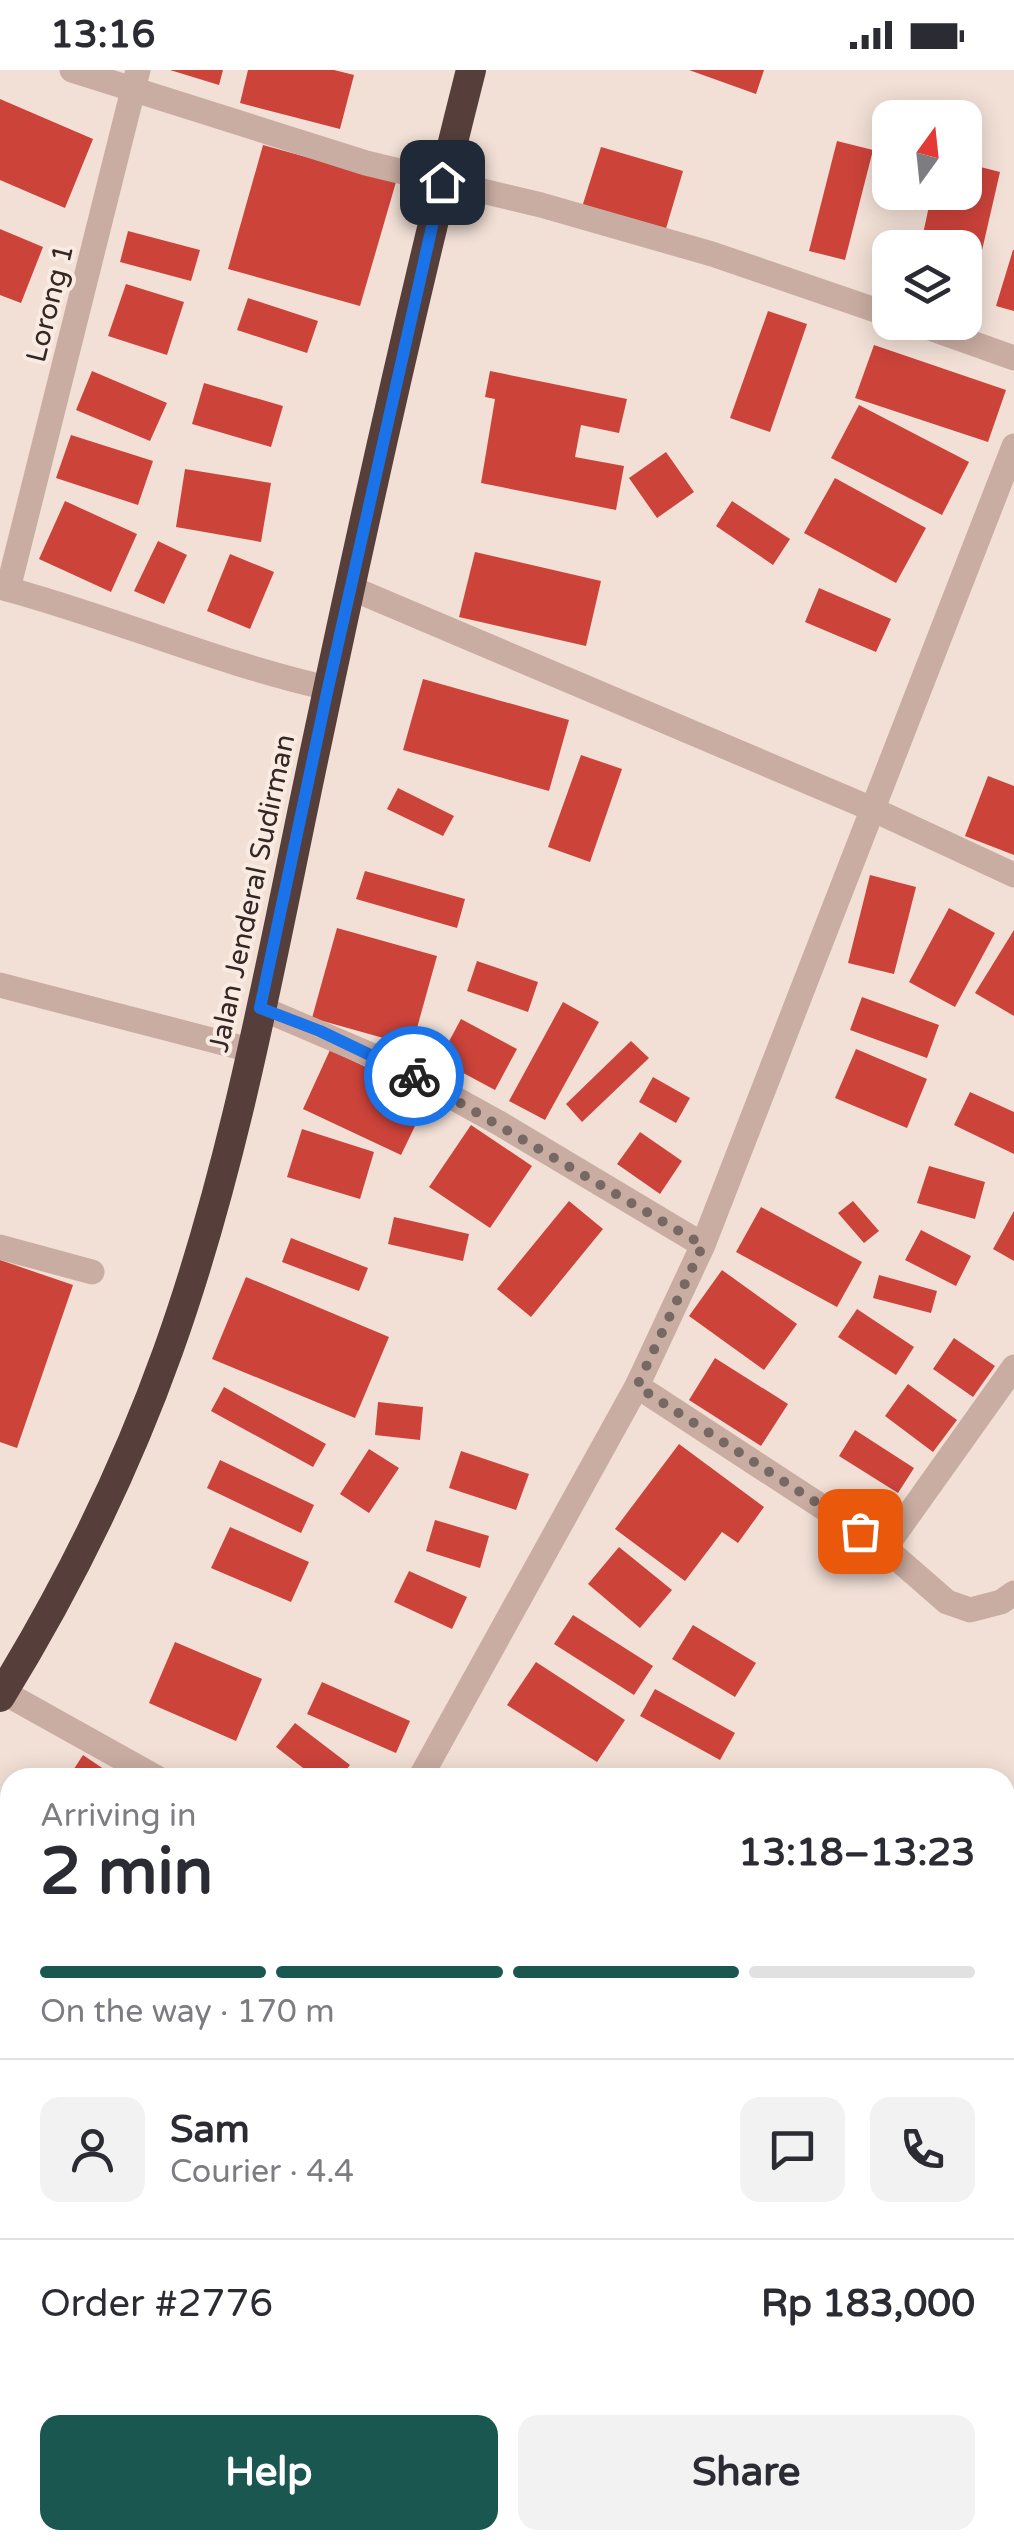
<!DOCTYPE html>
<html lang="en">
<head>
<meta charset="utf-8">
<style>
  body { margin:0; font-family:"Varela Round",sans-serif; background:#f2f2f3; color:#2b2b33; height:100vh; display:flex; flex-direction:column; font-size:38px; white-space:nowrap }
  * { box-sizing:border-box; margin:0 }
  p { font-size:32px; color:#7c7c81 }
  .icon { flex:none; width:55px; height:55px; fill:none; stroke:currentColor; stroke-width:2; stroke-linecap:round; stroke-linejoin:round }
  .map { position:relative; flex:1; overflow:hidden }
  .side { position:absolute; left:0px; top:1698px; width:1015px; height:782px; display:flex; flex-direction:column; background:#fff; border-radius:30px 30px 0 0; box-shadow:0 5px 25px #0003 }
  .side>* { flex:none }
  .needle { width:65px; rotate:15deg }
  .tools { position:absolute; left:872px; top:30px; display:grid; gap:20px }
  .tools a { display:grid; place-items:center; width:110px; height:110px; border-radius:20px; background:#fff; box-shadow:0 5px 25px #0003; font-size:50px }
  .pin { position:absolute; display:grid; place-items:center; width:85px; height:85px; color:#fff; margin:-42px; border-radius:20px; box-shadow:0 5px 15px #0006 }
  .courier { position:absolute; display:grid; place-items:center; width:100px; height:100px; margin:-50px; border:8px solid #1a73e8; border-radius:50%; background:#fff; color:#222; box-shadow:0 2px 12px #0007 }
  .overview em { font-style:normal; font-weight:700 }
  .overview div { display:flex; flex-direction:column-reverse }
  .overview { display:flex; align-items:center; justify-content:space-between; height:170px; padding:0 40px }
  h1 { font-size:65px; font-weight:700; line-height:75px }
  .bar { display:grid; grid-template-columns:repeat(4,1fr); gap:15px 10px; align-content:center; height:120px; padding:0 40px }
  .bar i { height:12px; border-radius:8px; background:#e1e1e2 }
  .bar .selected { background:#195750 }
  .bar p { grid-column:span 4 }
  .line { display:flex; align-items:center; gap:25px; padding:0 40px; border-top:2px solid #e1e1e2 }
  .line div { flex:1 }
  .round { display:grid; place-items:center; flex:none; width:105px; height:105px; border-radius:20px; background:#f2f2f3 }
  .action { display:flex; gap:20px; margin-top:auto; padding:20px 40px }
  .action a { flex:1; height:115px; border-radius:20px; background:#195750; color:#fff; font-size:40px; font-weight:700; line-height:115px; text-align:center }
  .action a+a { background:#f2f2f3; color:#2b2b33 }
  .status { display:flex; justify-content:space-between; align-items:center; height:70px; padding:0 50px; background:#fff; direction:ltr }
  .status svg { height:28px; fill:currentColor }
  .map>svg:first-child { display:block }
</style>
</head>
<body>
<div class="status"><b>13:16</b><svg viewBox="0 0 49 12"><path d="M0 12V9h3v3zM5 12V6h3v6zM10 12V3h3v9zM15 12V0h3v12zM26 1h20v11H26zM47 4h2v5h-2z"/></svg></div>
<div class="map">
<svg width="1014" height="2478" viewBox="0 0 1014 2478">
  <rect width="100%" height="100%" fill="#f2e0d6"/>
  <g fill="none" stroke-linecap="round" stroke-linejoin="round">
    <path stroke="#74b0a8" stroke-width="42" d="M0,2473L97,2478"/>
  </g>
  <g fill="#cc433a">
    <path d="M170,0H223L219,15Z"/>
    <path d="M248,0H334L354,5L340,59L240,33Z"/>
    <path d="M689,0H764L756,24Z"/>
    <path d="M0,29L93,69L65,138L0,110Z"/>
    <path d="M837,71L873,80L845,190L809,181Z"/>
    <path d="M263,75L396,112L360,236L228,199Z"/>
    <path d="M601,77L683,101L665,162L582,137Z"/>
    <path d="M965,93L1000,102L972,224L965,223V178H920L932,122H965Z"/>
    <path d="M0,159L43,177L21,233L0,225Z"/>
    <path d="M128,161L200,180L191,211L120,192Z"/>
    <path d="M1013,180H1014V241L996,236Z"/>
    <path d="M126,214L184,232L167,285L108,266Z"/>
    <path d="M248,228L318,251L307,283L237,260Z"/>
    <path d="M768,241L807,254L770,362L730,348Z"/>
    <path d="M874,275L1006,320L988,372L855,328Z"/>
    <path d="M92,301L167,333L150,371L76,340Z"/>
    <path d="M490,301L627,329L619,363L581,355L575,387L624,396L616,440L481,413L495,329L485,327Z"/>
    <path d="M204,313L283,336L271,377L192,354Z"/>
    <path d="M859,335L969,392L942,445L831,388Z"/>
    <path d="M71,365L153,391L138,435L56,408Z"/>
    <path d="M666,382L694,422L657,448L629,408Z"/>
    <path d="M185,399L271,413L261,472L176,457Z"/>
    <path d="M835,408L926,458L896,513L804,463Z"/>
    <path d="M65,431L137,464L111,522L39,489Z"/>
    <path d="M732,431L790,469L773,495L716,456Z"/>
    <path d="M158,471L187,485L164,534L134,521Z"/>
    <path d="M475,482L601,511L586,576L459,547Z"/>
    <path d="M230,484L274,502L250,559L207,541Z"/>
    <path d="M819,518L891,549L876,582L805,552Z"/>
    <path d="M423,609L569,650L549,721L403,680Z"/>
    <path d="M581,685L622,699L590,792L548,777Z"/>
    <path d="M988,706L1014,716V785L965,766Z"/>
    <path d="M398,718L454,746L443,766L387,739Z"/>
    <path d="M365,801L465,829L457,858L356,829Z"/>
    <path d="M870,805L916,817L894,904L848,893Z"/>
    <path d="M949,838L995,863L955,937L909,912Z"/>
    <path d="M337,858L437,886L412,976L312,948Z"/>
    <path d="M1014,860V946L975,923Z"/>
    <path d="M477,891L538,912L528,942L467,921Z"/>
    <path d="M862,927L939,955L927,988L850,960Z"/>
    <path d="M563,932L599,952L545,1050L509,1031Z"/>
    <path d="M461,949L517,979L495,1020L439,990Z"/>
    <path d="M631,971L649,988L582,1052L566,1034Z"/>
    <path d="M856,979L927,1009L907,1058L835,1028Z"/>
    <path d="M330,980L429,1027L401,1085L303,1039Z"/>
    <path d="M653,1007L690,1028L676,1053L639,1032Z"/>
    <path d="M970,1022L1014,1042V1084L954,1055Z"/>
    <path d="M471,1055L532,1096L490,1158L429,1117Z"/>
    <path d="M302,1059L374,1082L360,1129L287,1107Z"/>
    <path d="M640,1062L682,1091L660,1124L617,1094Z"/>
    <path d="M929,1096L985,1112L975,1149L917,1133Z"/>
    <path d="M569,1131L603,1159L531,1247L497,1219Z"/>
    <path d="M853,1131L879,1161L864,1173L838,1143Z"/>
    <path d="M761,1137L862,1192L837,1237L736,1182Z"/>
    <path d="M1014,1141V1191L993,1179Z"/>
    <path d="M394,1147L469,1164L463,1191L388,1174Z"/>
    <path d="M921,1160L971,1186L956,1216L905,1190Z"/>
    <path d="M291,1168L368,1198L359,1221L282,1192Z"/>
    <path d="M0,1190L73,1215L17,1378L0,1372Z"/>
    <path d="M722,1200L797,1254L764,1300L689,1246Z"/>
    <path d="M879,1205L937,1221L931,1243L873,1228Z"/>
    <path d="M246,1207L389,1267L355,1348L212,1289Z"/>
    <path d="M857,1239L914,1277L896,1305L838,1267Z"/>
    <path d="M954,1268L995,1296L973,1327L933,1299Z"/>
    <path d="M715,1288L788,1334L761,1376L689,1330Z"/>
    <path d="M908,1314L957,1350L933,1382L885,1346Z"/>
    <path d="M224,1317L326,1374L313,1397L211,1341Z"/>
    <path d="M378,1332L423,1337L420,1370L375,1365Z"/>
    <path d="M855,1360L914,1398L898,1423L839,1386Z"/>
    <path d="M679,1374L764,1437L738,1473L722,1462L685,1511L615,1459Z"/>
    <path d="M369,1379L399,1398L369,1443L340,1424Z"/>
    <path d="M461,1381L529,1404L516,1440L449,1418Z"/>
    <path d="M220,1390L314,1435L301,1463L207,1418Z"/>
    <path d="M435,1450L489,1466L480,1498L426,1481Z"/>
    <path d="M230,1457L309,1492L291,1532L211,1498Z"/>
    <path d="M619,1477L672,1520L640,1558L588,1514Z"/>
    <path d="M409,1501L467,1527L452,1559L394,1532Z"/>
    <path d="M573,1545L653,1596L634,1625L554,1574Z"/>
    <path d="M693,1555L756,1593L735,1627L672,1589Z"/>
    <path d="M175,1572L262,1609L236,1671L149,1633Z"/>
    <path d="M536,1592L625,1650L597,1692L507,1635Z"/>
    <path d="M322,1612L410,1651L396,1683L307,1644Z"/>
    <path d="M655,1619L735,1663L720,1690L640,1646Z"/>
    <path d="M295,1653L350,1695L340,1708H316L276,1677Z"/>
    <path d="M83,1685L117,1708H68Z"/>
    <path d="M0,1835L10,1842V1911L0,1904Z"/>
    <path d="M0,1953L10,1960V1974L0,1987Z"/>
    <path d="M3,2093L10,2097V2116L0,2109Z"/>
    <path d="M0,2133L10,2138L7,2157L0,2154Z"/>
    <path d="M6,2198L10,2201L8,2264L0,2260V2211Z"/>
    <path d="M281,2470H325L322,2478H278Z"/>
  </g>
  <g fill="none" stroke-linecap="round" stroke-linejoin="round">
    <g stroke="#caada2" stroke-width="25">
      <path d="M72,0L366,93L541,135L712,184L890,245"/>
      <path d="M913,252L1014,288"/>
      <path d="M0,517C110,546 216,593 328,618"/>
      <path d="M351,518L872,739L1014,805"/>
      <path d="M8,519L138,0"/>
      <path d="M0,915L250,980"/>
      <path d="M261,938L392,994L499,1053L703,1175"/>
      <path d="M0,1177L92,1202"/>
      <path d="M637,1316L885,1478L947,1532L970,1540L1001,1532L1014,1523"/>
      <path d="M885,1478L1014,1297"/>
      <path d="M3,1622L157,1708"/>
      <path d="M420,1708L637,1316L703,1175L1014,376"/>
      <path d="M0,2058L10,2065"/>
      <path d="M1005,2191L1014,2196"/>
      <path d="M0,2340H10"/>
    </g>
    <path stroke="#563f3b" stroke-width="30" d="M0,1627C67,1518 125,1401 168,1281C239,1083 274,872 318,667C365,444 415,221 471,0"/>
  </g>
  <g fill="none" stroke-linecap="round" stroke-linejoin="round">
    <path stroke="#766863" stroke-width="10" stroke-dasharray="0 18" d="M414,1006L703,1175L637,1316L860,1461"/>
    <path stroke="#1a73e8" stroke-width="12" d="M414,1006L320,961L260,938L328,618L442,112"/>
  </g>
  <g text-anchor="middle" stroke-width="8" stroke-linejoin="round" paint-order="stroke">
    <g font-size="28" fill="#342725" stroke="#faebe2">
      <text transform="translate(49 233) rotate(-76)" y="10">Lorong 1</text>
      <text transform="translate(251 823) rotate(-78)" y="10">Jalan Jenderal Sudirman</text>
    </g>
  </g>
</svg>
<div class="tools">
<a><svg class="needle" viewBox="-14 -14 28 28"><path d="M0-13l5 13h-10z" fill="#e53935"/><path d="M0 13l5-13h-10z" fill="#7c7c81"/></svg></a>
<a><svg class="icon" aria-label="layers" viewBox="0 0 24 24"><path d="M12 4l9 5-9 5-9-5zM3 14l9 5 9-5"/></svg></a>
</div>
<div class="pin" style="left:860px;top:1461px;background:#ea580c"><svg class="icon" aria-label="bag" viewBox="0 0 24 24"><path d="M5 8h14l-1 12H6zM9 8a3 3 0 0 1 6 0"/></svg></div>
<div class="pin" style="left:442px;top:112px;background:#1f2937"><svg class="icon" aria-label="home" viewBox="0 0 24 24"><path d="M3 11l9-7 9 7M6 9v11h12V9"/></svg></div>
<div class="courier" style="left:414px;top:1006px"><svg class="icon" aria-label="bike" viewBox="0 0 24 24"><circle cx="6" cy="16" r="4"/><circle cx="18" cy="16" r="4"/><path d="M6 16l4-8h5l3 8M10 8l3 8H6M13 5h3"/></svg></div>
<section class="side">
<div class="overview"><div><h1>2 min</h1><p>Arriving in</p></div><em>13:18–13:23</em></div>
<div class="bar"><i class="selected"></i><i class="selected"></i><i class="selected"></i><i></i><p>On the way · 170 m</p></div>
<div class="line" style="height:180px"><a class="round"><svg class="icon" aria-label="person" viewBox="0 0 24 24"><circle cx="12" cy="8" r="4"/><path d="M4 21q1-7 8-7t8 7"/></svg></a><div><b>Sam</b><p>Courier · 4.4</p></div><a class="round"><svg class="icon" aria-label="chat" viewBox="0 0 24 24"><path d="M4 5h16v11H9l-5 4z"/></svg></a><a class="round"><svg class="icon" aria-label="phone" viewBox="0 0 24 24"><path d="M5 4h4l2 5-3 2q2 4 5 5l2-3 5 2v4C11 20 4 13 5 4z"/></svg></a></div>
<div class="line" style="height:130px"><div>Order #2776</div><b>Rp 183,000</b></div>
<div class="action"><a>Help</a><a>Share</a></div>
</section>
</div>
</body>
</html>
